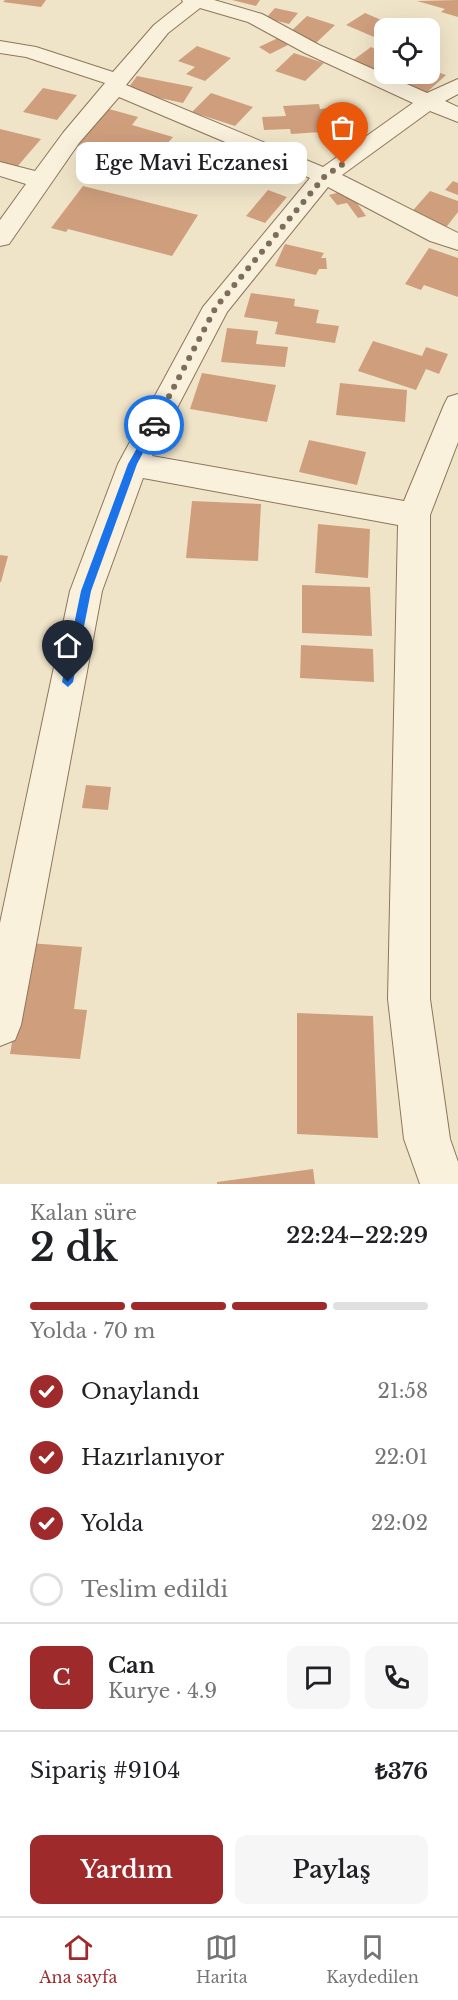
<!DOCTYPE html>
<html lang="tr">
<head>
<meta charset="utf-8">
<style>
  body { margin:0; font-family:"Libre Baskerville",serif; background:#f6f6f6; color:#202124; height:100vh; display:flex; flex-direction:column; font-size:22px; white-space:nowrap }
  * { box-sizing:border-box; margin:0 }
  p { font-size:20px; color:#757577 }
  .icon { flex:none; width:33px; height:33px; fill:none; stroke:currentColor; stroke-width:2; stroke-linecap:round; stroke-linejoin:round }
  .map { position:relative; height:1184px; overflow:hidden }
  .details { display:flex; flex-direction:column; background:#fff; flex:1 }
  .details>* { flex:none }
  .tools { position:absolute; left:374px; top:18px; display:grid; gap:12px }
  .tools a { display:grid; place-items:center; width:66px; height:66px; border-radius:12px; background:#fff; box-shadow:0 6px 24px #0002; font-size:30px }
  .pin { position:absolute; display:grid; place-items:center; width:51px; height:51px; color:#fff; margin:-62px -26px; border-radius:50% 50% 50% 0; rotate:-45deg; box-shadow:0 0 6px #0007 }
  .pin .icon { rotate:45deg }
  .courier { position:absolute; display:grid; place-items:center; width:60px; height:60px; margin:-30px; border:4px solid #1a73e8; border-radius:50%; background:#fff; color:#222; box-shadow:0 2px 8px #0007 }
  .bubble { position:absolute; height:42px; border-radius:12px; background:#fff; box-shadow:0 6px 24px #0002; font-size:20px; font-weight:600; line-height:42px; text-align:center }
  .head em { font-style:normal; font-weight:600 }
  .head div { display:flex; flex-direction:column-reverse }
  .head { display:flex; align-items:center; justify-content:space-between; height:102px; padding:0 30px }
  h1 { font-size:39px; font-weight:600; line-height:45px }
  .bar { display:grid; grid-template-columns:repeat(4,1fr); gap:9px 6px; align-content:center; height:72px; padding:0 30px }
  .bar i { height:8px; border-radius:4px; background:#e0e0e0 }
  .bar .active { background:#9e2a2b }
  .bar p { grid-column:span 4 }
  .line { display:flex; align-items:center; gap:15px; padding:0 30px; border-top:2px solid #e0e0e0 }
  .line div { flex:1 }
  .round { display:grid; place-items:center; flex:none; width:63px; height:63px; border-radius:12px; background:#f6f6f6 }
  ol { padding:0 30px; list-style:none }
  li { display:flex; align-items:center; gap:18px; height:66px }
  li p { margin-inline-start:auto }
  li .icon { padding:6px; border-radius:50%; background:#9e2a2b; color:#fff; stroke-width:4 }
  li:last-child { color:#757577 }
  li i { width:33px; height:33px; border:3px solid #e0e0e0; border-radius:50% }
  .button { display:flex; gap:12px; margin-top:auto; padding:12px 30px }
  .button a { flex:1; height:69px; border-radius:12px; background:#9e2a2b; color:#fff; font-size:24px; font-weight:600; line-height:69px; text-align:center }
  .button a+a { background:#f6f6f6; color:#202124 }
  .tabs { display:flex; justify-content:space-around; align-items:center; height:84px; border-top:2px solid #e0e0e0; background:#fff; font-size:16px; color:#757577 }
  .tabs a { display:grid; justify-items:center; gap:3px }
  .tabs .active { color:#9e2a2b }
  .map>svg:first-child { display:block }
</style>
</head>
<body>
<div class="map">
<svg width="458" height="1184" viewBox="0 0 458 1184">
  <rect width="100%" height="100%" fill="#f0e4c8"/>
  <g fill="#cf9f7d">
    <path d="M5,0H46L41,7L3,2Z"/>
    <path d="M232,0H260L256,6Z"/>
    <path d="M458,0V17L441,12L445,9L417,1Z"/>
    <path d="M275,8L298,13L289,24L266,18Z"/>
    <path d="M365,13L393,25L384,28L374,37L346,25Z"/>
    <path d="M307,16L335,25L316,43L288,34Z"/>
    <path d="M278,38L290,44L270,54L259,47Z"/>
    <path d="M197,46L231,58L205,81L186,74L195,67L178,61Z"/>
    <path d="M371,47L384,53V63L374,70L352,61Z"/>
    <path d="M294,53L324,63L305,81L275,71Z"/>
    <path d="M429,69L446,75L426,93L390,80L398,74H429Z"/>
    <path d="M137,76L193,87L183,103L126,91Z"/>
    <path d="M43,88L77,95L57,120L23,112Z"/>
    <path d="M211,93L253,107L235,126L192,112Z"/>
    <path d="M319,104L320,109L331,108L336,131L291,134L290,129L264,130L262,117L286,116L283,106Z"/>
    <path d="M109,109L138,117L132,125L173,137L148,166H146L137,179L89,169L99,155L141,164L75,145Z"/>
    <path d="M0,129L41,139L17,167L0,163Z"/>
    <path d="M200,142L240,154L214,181L173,167Z"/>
    <path d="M453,181L458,183V195L445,190Z"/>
    <path d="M83,186L198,215L172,256L68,229L66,232L51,228Z"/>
    <path d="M268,190L287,197L265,223L246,216Z"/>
    <path d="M348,190L366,216L358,218L347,203L337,205L329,195Z"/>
    <path d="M430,191L458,201V212L444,230L408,216Z"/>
    <path d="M285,244L324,253L321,258H326L327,269H319L316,275L275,266Z"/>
    <path d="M429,248L458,258V297L424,285L421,290L405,284Z"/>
    <path d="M251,293L295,299L294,306L319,310L316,323L339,326L335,343L275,334L278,322L244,317Z"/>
    <path d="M227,328L258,331L256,344L288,347L285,367L221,362Z"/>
    <path d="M373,341L422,356L426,347L448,354L439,374L426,369L416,390L358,371Z"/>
    <path d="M202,373L276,385L267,422L190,409Z"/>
    <path d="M340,383L407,390L405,422L336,415Z"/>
    <path d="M309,440L366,452L357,485L299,472Z"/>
    <path d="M192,501L261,504L258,561L186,558Z"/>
    <path d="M318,524L370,529L368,578L315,573Z"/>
    <path d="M0,555L8,556L1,582H0Z"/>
    <path d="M302,585L370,587L372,636L302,633Z"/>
    <path d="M301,645L373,649L374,682L300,678Z"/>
    <path d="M86,785L111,787L108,810L82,808Z"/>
    <path d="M29,943L82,947L74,1009L87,1010L80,1059L10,1054Z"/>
    <path d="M297,1013L373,1016L378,1138L297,1134Z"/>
    <path d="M313,1169L315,1184H217V1182Z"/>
  </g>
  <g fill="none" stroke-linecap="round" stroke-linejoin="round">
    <defs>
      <path id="minor" d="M182,0H214L262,14L319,45L427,93L458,79V94L445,101L458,107V122L430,111L342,175L458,233V250L430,241L328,187L227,312L152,456L404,501L444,405L448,397L458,394V442L430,515V999L450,1139L458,1162V1184H420L404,1139L388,999L398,525L143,478L102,591L21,1025L15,1040L0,1046V923L70,591L118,464L203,307L310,178L119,97L79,143L9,244L0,246V220L26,184L0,176V162L35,171L63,133L105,83L26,57L0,53V41L36,47L113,72L154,25L183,2ZM200,8L248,22L305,53L413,103L323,167L126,85L168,33Z"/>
    </defs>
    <use href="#minor" stroke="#8d765c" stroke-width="2"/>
    <use href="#minor" fill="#faf1dc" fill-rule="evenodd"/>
  </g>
  <path fill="#1a73e8" d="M154,422L158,425L137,464L91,591L73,682L68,687L62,682L81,591L128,464L151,423Z"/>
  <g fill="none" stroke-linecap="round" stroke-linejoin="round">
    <path stroke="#7c6e5b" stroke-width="6" stroke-dasharray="0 10.8" d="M154,425L216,307L325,176L343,164"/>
  </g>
</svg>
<div class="tools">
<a><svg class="icon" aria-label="locate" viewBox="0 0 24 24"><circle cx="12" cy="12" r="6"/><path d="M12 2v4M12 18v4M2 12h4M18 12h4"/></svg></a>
</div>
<div class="pin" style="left:343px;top:164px;background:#ea580c"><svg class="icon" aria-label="bag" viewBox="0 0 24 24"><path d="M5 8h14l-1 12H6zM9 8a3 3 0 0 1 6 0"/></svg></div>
<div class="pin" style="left:68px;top:682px;background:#1f2937"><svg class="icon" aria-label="home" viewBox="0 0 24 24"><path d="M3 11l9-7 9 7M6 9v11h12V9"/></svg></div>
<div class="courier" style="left:154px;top:425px"><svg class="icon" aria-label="car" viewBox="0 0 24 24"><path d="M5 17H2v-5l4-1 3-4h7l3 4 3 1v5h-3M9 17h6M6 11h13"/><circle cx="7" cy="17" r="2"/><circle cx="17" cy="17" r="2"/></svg></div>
<div class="bubble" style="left:76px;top:142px;width:231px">Ege Mavi Eczanesi</div>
</div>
<section class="details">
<div class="head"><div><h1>2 dk</h1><p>Kalan süre</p></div><em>22:24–22:29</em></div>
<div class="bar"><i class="active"></i><i class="active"></i><i class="active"></i><i></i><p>Yolda · 70 m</p></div>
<ol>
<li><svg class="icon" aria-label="check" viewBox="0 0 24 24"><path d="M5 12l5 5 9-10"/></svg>Onaylandı<p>21:58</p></li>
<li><svg class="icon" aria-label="check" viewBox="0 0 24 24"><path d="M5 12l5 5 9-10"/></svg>Hazırlanıyor<p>22:01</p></li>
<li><svg class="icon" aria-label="check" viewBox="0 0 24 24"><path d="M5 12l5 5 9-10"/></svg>Yolda<p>22:02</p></li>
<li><i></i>Teslim edildi</li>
</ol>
<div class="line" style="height:108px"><b class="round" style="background:#9e2a2b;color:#fff">C</b><div><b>Can</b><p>Kurye · 4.9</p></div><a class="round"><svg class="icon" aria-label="chat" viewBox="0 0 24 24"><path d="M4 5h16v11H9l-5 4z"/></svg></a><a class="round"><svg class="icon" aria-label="phone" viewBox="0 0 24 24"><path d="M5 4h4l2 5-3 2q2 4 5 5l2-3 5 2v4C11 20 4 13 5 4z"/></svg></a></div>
<div class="line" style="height:78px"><div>Sipariş #9104</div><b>₺376</b></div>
<div class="button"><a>Yardım</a><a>Paylaş</a></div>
</section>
<nav class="tabs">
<a class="active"><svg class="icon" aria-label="home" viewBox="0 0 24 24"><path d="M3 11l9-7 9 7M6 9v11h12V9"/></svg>Ana sayfa</a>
<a><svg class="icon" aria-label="map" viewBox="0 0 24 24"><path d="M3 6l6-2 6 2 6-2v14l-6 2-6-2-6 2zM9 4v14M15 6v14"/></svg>Harita</a>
<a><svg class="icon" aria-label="saved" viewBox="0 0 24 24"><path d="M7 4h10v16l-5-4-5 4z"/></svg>Kaydedilen</a>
</nav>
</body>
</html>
